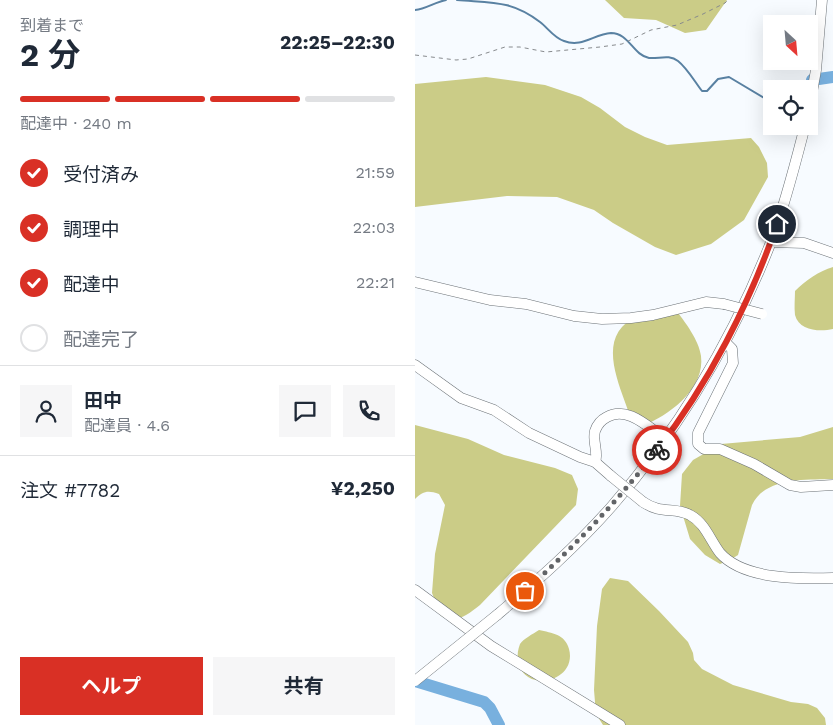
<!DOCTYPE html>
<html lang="ja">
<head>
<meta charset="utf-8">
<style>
  body { margin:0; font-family:"Work Sans","Noto Sans JP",sans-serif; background:#f6f6f7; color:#1f2937; height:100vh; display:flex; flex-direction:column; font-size:19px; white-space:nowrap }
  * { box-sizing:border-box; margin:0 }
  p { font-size:16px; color:#747a83 }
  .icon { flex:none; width:28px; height:28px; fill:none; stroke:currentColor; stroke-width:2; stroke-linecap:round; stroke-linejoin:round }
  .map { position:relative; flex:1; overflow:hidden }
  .details { display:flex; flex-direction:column; background:#fff; width:415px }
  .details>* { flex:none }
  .needle { width:32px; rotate:154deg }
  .fabs { position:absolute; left:348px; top:15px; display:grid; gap:10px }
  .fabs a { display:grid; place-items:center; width:55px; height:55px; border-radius:0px; background:#fff; box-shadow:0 5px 20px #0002; font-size:25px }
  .pin { position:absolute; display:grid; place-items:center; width:42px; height:42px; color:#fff; margin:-21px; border:2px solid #fff; border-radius:50%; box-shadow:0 1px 5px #0007 }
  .courier { position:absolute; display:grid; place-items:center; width:50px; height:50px; margin:-25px; border:4px solid #d93025; border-radius:50%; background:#fff; color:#222; box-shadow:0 1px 6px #0007 }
  .headline em { font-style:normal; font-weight:700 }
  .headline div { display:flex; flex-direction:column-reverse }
  .headline { display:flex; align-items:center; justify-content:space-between; height:85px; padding:0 20px }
  h1 { font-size:32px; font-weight:700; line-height:38px }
  .bar { display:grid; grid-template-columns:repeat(4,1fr); gap:8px 5px; align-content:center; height:60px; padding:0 20px }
  .bar i { height:6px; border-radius:4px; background:#e0e1e3 }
  .bar .on { background:#d93025 }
  .bar p { grid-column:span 4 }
  .line { display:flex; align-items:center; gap:12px; padding:0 20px; border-top:1px solid #e0e1e3 }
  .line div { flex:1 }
  .round { display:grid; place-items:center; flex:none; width:52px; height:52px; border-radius:0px; background:#f6f6f7 }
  ol { padding:0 20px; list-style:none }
  li { display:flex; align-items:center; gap:15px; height:55px }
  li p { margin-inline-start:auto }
  li .icon { padding:5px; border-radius:50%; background:#d93025; color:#fff; stroke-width:4 }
  li:last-child { color:#747a83 }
  li i { width:28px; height:28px; border:2px solid #e0e1e3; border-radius:50% }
  .primary-button { display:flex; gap:10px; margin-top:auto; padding:10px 20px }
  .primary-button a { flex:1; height:58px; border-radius:0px; background:#d93025; color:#fff; font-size:20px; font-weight:700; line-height:58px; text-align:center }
  .primary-button a+a { background:#f6f6f7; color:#1f2937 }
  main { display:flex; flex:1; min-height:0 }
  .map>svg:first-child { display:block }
</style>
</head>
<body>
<main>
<section class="details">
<div class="headline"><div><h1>2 分</h1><p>到着まで</p></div><em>22:25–22:30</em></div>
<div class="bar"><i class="on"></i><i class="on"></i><i class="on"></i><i></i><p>配達中 · 240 m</p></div>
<ol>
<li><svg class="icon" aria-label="check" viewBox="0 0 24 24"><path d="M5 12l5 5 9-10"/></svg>受付済み<p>21:59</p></li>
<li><svg class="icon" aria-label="check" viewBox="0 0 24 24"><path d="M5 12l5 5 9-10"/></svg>調理中<p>22:03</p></li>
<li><svg class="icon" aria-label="check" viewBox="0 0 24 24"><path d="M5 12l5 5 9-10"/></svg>配達中<p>22:21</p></li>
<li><i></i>配達完了</li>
</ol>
<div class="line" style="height:90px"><a class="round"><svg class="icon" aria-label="person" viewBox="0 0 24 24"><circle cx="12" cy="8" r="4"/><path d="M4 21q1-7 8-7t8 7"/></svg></a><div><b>田中</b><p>配達員 · 4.6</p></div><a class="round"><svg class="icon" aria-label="chat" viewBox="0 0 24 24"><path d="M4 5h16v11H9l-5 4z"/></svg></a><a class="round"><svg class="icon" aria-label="phone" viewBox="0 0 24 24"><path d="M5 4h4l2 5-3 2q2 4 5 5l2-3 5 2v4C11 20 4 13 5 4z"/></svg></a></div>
<div class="line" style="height:65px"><div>注文 #7782</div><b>¥2,250</b></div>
<div class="primary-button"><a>ヘルプ</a><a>共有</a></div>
</section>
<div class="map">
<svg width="418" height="725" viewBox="0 0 418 725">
  <rect width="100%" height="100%" fill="#f7fbff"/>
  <g fill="#cbcc87">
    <path d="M190,0H312L291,30L270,33L241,20L209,18Z"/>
    <path d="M71,77L130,85L166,97L185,108L210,127L230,137L252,145L336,138L344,147L352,163L353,177L329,220L296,244L261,255L240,247L198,223L179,210L142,197L92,196L0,207V84Z"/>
    <path d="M418,267V329C405,332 384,331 380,315C379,307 380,298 380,291C391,280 404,271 418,267Z"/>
    <path d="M242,309H260C270,322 284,340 286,356C290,387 258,412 234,423L215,416C207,391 186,350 207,327C216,317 231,313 242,309Z"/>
    <path d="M0,425L53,439L89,455L140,468L157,475L163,489L161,505L65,605C52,615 42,624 26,616L17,593L20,554L30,505L24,494C13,490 8,491 0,499Z"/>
    <path d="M418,427V479C391,480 350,477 337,505L323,555L315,560L305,564L290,555L275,539L265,506L267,474L278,460L306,444L385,437Z"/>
    <path d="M195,578L213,581L244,611L273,642L278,653L279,660L287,669L318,685L376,702L393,704L402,708L410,718L411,725H188L181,714L179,690L182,626L187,589Z"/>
    <path d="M124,630C137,633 150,634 154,649C163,682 108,695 103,660C102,655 103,649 105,644C108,639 118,634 124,630Z"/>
  </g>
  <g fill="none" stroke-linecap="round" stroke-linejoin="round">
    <g stroke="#5981a2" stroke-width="2">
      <path d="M42,0C77,3 96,0 125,22C133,28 139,38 149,41C167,48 179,34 196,33C214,33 218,55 234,58C244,59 254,54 263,61C272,68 280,82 287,91H292L303,79L314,77L356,102"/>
      <path d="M0,10C11,9 20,2 31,0"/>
      <path d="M386,89L396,81"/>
    </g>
    <g stroke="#78b0de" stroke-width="12">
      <path d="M397,80L418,77"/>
      <path d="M0,681L69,702L75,708L84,725"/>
    </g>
    <defs>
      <g id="minor">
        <path d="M394,109L401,70L407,0"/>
        <path d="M356,242L389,243L418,253"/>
        <path d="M0,282L75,300L111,304L159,316L187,319L216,318L238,315L291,302L309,304"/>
        <path d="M311,343L317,349L318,363L283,433V444L289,449H305L339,464L375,485L386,487L418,485"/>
        <path d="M0,365L46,398L79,410L114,433L165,457L180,462L196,476"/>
        <path d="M180,462C184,453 177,441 180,431C182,425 186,420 192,417C212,405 234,428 251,439"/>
        <path d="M228,502C247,515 259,506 275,515C290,523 295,540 305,553C329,580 385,579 418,578"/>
        <path d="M0,590L76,646L205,725"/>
        <path d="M82,615C122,581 162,546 197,506C265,428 318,339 356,242C370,205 380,165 390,126"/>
      </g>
    </defs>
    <use href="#minor" stroke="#6c7277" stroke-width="11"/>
    <path stroke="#878a8d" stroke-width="1" stroke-dasharray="4 4" stroke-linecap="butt" d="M0,55L41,60L53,59L90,47H105L131,52L185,47L207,44L236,30L262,25L288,14L310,3L313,0"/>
    <use href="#minor" stroke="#fff" stroke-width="10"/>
    <defs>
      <g id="minor-bridge">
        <path d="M309,304L347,314"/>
        <path d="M196,476L228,502"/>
        <path d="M0,681L82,615"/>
      </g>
    </defs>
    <use href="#minor-bridge" stroke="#6c7277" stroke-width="11" stroke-linecap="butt"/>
    <use href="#minor-bridge" stroke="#fff" stroke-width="10"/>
  </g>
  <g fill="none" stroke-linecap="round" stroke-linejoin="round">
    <path stroke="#626467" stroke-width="5" stroke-dasharray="0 9" d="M110,591C158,548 202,502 242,450"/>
    <path stroke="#d93025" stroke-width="6" d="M242,450C293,385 335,303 362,224"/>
  </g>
</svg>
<div class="fabs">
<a><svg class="needle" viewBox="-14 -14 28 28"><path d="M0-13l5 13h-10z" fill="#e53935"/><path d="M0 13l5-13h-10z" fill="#747a83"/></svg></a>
<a><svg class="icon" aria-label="locate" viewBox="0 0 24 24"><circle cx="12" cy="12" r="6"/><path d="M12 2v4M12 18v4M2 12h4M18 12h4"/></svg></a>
</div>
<div class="pin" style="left:110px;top:591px;background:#ea580c"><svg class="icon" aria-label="bag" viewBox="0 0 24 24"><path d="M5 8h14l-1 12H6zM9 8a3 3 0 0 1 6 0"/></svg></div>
<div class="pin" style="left:362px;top:224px;background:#1f2937"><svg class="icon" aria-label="home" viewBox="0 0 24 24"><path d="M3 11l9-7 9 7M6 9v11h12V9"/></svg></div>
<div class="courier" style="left:242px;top:450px"><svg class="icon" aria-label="bike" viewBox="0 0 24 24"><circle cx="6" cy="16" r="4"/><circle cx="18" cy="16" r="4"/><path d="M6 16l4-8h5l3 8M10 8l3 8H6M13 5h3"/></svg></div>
</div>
</main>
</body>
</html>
